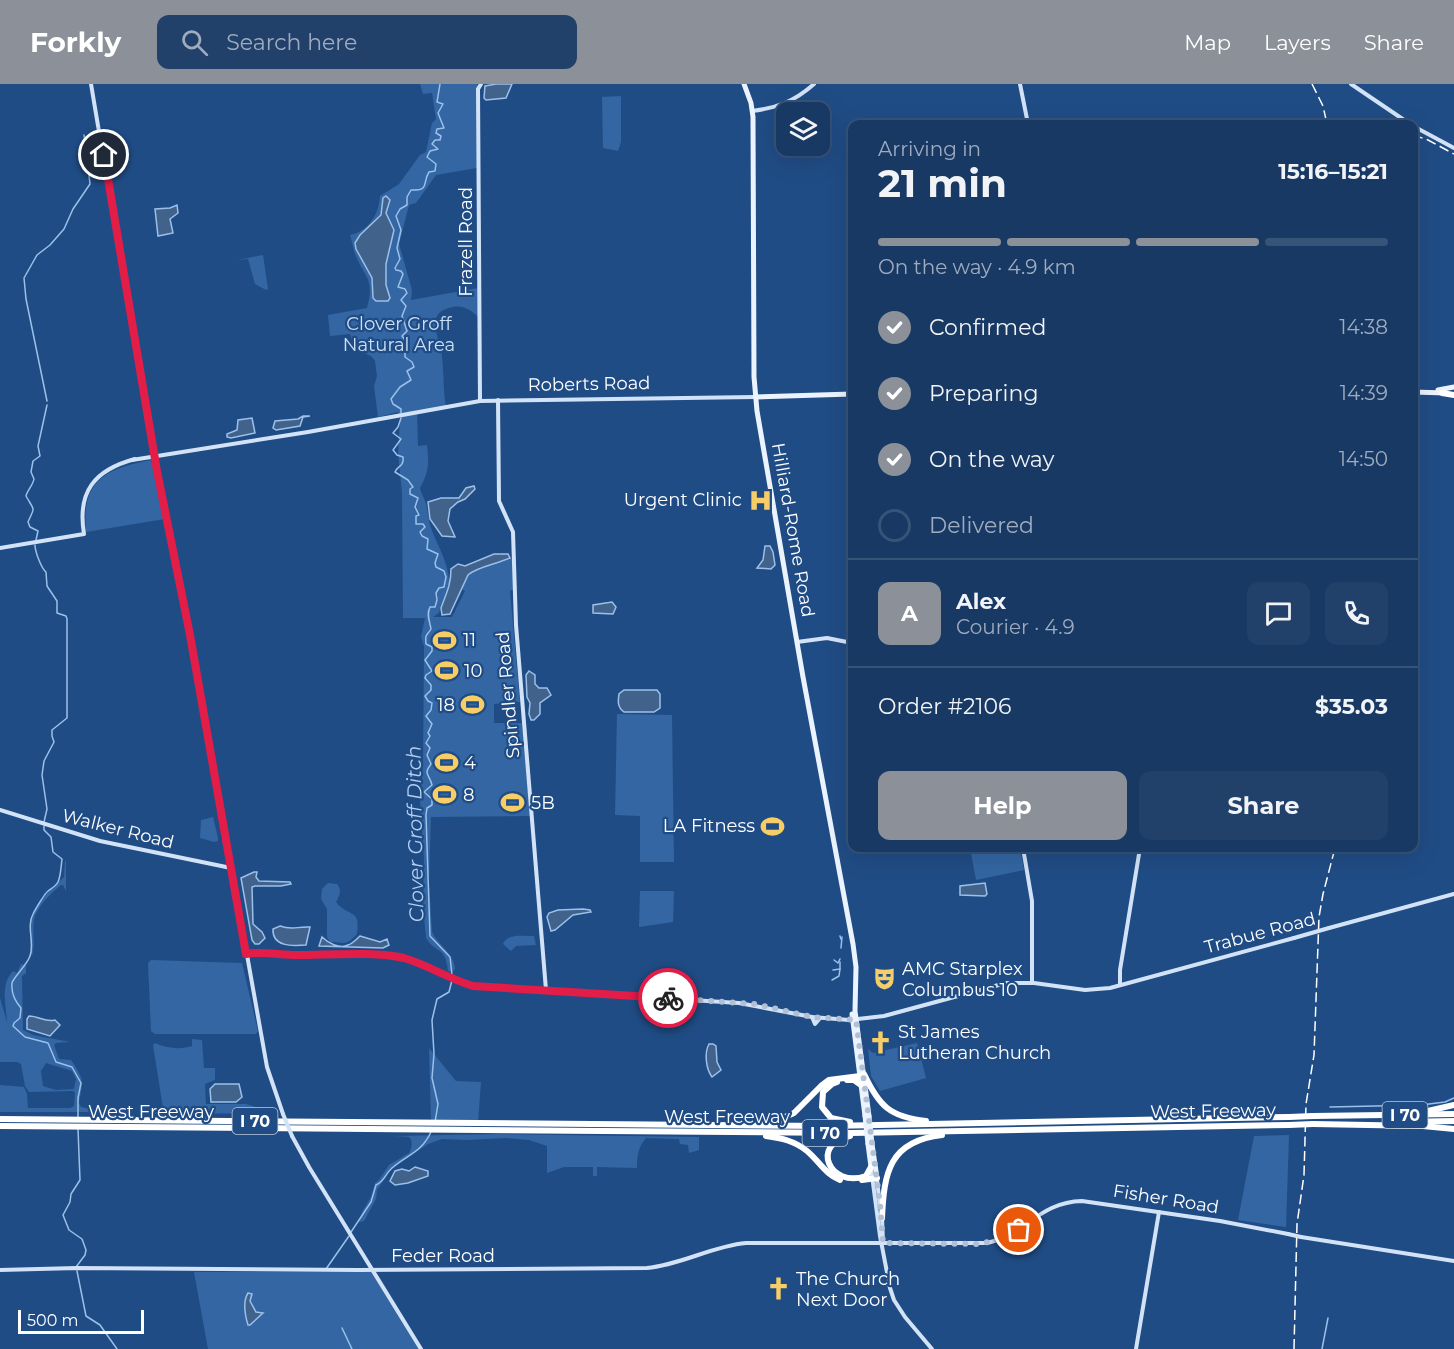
<!DOCTYPE html>
<html lang="en">
<head>
<meta charset="utf-8">
<style>
  body { margin:0; font-family:Montserrat,sans-serif; background:#21406a; color:#f1f3f6; height:100vh; display:flex; flex-direction:column; font-size:22px; white-space:nowrap }
  * { box-sizing:border-box; margin:0 }
  p { font-size:20px; color:#9facbf }
  .icon { flex:none; width:33px; height:33px; fill:none; stroke:currentColor; stroke-width:2; stroke-linecap:round; stroke-linejoin:round }
  .map { position:relative; flex:1; overflow:hidden }
  .panel { position:absolute; left:848px; top:36px; width:570px; height:732px; display:flex; flex-direction:column; background:#183964; border-radius:12px; box-shadow:0 6px 24px #0002,0 0 0 2px #365378 }
  .panel>* { flex:none }
  .fabs { position:absolute; left:776px; top:18px; display:grid; gap:12px }
  .fabs a { display:grid; place-items:center; width:54px; height:54px; border-radius:12px; background:#183964; box-shadow:0 6px 24px #0002,0 0 0 2px #365378; font-size:30px }
  .scale { position:absolute; left:18px; bottom:15px; width:126px; box-sizing:border-box; padding-left:6px; border:3px solid #fff; border-top:0; font-size:16px; line-height:21px; white-space:nowrap; color:#fff; -webkit-text-stroke:4px #204c85; paint-order:stroke }
  .pin { position:absolute; display:grid; place-items:center; width:51px; height:51px; color:#fff; margin:-26px; border:3px solid #fff; border-radius:50%; box-shadow:0 2px 6px #0007 }
  .courier { position:absolute; display:grid; place-items:center; width:60px; height:60px; margin:-30px; border:4px solid #e11d48; border-radius:50%; background:#fff; color:#222; box-shadow:0 2px 8px #0007 }
  .headline em { font-style:normal; font-weight:700 }
  .headline div { display:flex; flex-direction:column-reverse }
  .headline { display:flex; align-items:center; justify-content:space-between; height:102px; padding:0 30px }
  h1 { font-size:39px; font-weight:700; line-height:45px }
  .bar { display:grid; grid-template-columns:repeat(4,1fr); gap:9px 6px; align-content:center; height:72px; padding:0 30px }
  .bar i { height:8px; border-radius:4px; background:#365378 }
  .bar .active { background:#8c9099 }
  .bar p { grid-column:span 4 }
  .line { display:flex; align-items:center; gap:15px; padding:0 30px; border-top:2px solid #365378 }
  .line div { flex:1 }
  .round { display:grid; place-items:center; flex:none; width:63px; height:63px; border-radius:12px; background:#21406a }
  ol { padding:0 30px; list-style:none }
  li { display:flex; align-items:center; gap:18px; height:66px }
  li p { margin-inline-start:auto }
  li .icon { padding:6px; border-radius:50%; background:#8c9099; color:#fff; stroke-width:4 }
  li:last-child { color:#9facbf }
  li i { width:33px; height:33px; border:3px solid #365378; border-radius:50% }
  .cta { display:flex; gap:12px; margin-top:auto; padding:12px 30px }
  .cta a { flex:1; height:69px; border-radius:12px; background:#8c9099; color:#fff; font-size:24px; font-weight:700; line-height:69px; text-align:center }
  .cta a+a { background:#21406a; color:#f1f3f6 }
  header { display:flex; align-items:center; gap:36px; box-sizing:border-box; height:84px; padding:0 30px; background:#8c9099; color:#fff }
  header strong { font-size:28px }
  nav { display:flex; gap:33px; margin-inline-start:auto; font-size:21px }
  .search { width:420px; height:54px; background:#21406a; display:flex; align-items:center; gap:15px; box-sizing:border-box; padding:0 21px; border-radius:12px; color:#9facbf; font-size:22px }
  .map>svg:first-child { display:block }
</style>
</head>
<body>
<header>
<strong>Forkly</strong>
<div class="search"><svg class="icon" aria-label="search" viewBox="0 0 24 24"><circle cx="10" cy="10" r="6"/><path d="M15 15l6 6"/></svg>Search here</div>
<nav><a>Map</a><a>Layers</a><a>Share</a></nav>
</header>
<div class="map">
<svg width="1454" height="1265" viewBox="0 0 1454 1265">
  <rect width="100%" height="100%" fill="#204c85"/>
  <g fill="#3366a2" fill-rule="evenodd">
    <path d="M420,0H477V84L436,91L416,119L409,121L399,160L412,206L411,216L478,204V233C471,226 463,221 453,223C422,228 441,255 442,272C444,290 443,306 446,323L417,329L418,362L427,361C429,381 429,387 420,404C421,409 423,412 425,417C428,425 428,435 431,444C437,461 449,479 449,498C448,509 441,518 439,529L433,533H452L465,507L462,505L468,491L473,486L514,474V505L510,507L520,618L494,620V639H522L530,732L431,733L429,797L432,848C439,862 454,869 455,885L452,888L448,887C445,861 437,871 426,854L423,823L424,776L420,716L423,682L424,562L421,553L425,534H403L402,409L398,369L400,335L403,332H399L398,328L378,333L374,302L377,292L375,277L372,273L354,263L350,250L330,252L328,231L367,224C375,194 365,195 355,170C353,164 352,157 350,151C369,147 379,130 380,112L399,100L420,71L426,68L432,39L436,35L432,9L423,10Z"/>
    <path d="M621,12V58L618,67L603,64L602,13Z"/>
    <path d="M263,171L268,205L266,206L255,200L248,175L237,176Z"/>
    <path d="M151,376L165,435L86,448C81,396 105,385 151,376Z"/>
    <path d="M617,630L672,631L674,778H640V732L615,731Z"/>
    <path d="M213,733L218,754V757L214,758L200,754L201,736Z"/>
    <path d="M970,764H1020L1024,786L976,796Z"/>
    <path d="M65,777H66V807L63,801H61C51,809 40,820 35,832C31,843 36,859 32,872L31,870L30,835L48,807L64,793Z"/>
    <path d="M328,799L337,800C342,806 340,811 336,818C348,834 361,823 357,850C345,863 345,858 330,858L327,853V825L321,815L322,805Z"/>
    <path d="M640,807H674L673,838L639,843Z"/>
    <path d="M534,852L536,861L516,862L511,867L503,860C508,849 523,852 534,852Z"/>
    <path d="M151,876L242,879L258,947L256,950H155L151,947L148,879Z"/>
    <path d="M21,880L26,881V889L22,892L23,946L33,951L70,958L56,959L54,961L59,975L71,976C85,997 83,996 79,1019L81,1023L91,1025L95,1028H0V1001L24,1003L27,1010L28,1024H70L74,1022L75,1009L73,1007L29,1008L25,1002L21,980L17,978H0V914L7,938C6,920 0,901 13,887L17,889ZM46,979L72,987L76,995L74,1005L56,1006L43,1002L41,987Z"/>
    <path d="M192,955L202,956L204,984H215V996L205,1000L206,1020H246L275,1029L142,1030L162,1027L163,1024L153,961L155,959C166,964 180,966 192,962Z"/>
    <path d="M917,959L926,994L880,1007L871,992L868,965L873,969Z"/>
    <path d="M429,964L456,997L481,998L478,1039L431,1038Z"/>
    <path d="M499,1050L699,1053V1066L689,1069L688,1061L680,1060L679,1055L646,1054C638,1063 637,1072 637,1084L597,1083V1092H593V1083H564L547,1089V1062L529,1056L506,1054L467,1056L442,1055L428,1060L391,1085L377,1106L376,1115L364,1137L359,1138L362,1128L371,1113L375,1099L379,1096L389,1081L409,1069C412,1064 413,1057 409,1053L395,1052Z"/>
    <path d="M1289,1051L1286,1143L1238,1136L1254,1052Z"/>
    <path d="M194,1188H373L419,1265H208Z"/>
  </g>
  <g fill="#41628b" stroke="#9bc1eb" stroke-width="1.5">
    <path d="M496,0H512L506,14L486,16L484,14L485,2Z"/>
    <path d="M386,112L390,116L386,129L394,146L386,180V201L390,214L388,217H376L373,214L372,194L356,165L355,159L360,151L381,131L383,114Z"/>
    <path d="M177,121L178,129L170,135L173,149L158,152L155,125L170,124Z"/>
    <path d="M303,332H310L303,333L300,342L276,346L273,344L275,337L298,335Z"/>
    <path d="M252,334L255,349L231,354L227,353V350L237,346L238,336Z"/>
    <path d="M474,402L475,405L465,415L458,418L450,425L448,437L455,453L442,452L430,435L428,418L441,414H459L466,404Z"/>
    <path d="M765,462H770L773,468L775,481L771,485L757,484L763,476Z"/>
    <path d="M494,470H508L510,474C497,480 476,483 468,491L450,530L442,531L441,524C446,510 451,501 451,485L458,480L465,482Z"/>
    <path d="M612,518L616,523L613,530L593,529V521Z"/>
    <path d="M529,587L535,591V600L539,604H547L551,611L540,619V630L534,636H531L529,630L530,619L527,613L526,591Z"/>
    <path d="M624,606H657L660,610V624L654,628H624C617,623 618,617 619,610Z"/>
    <path d="M254,788H257L256,793L259,797L290,798L291,800L281,802H255L252,803L253,840L262,848L265,854L259,860H255L252,856L241,794Z"/>
    <path d="M985,799L987,810L985,812L960,811V802Z"/>
    <path d="M583,825L590,826L591,828L573,831L555,846L551,847L547,833L549,829L558,826Z"/>
    <path d="M280,842C293,847 297,842 310,843L306,861C292,862 272,863 273,845Z"/>
    <path d="M360,852L380,858L387,855L389,861L383,864L319,862L322,853C327,858 340,866 348,861C352,860 357,855 360,852Z"/>
    <path d="M29,932C39,932 46,939 55,936L60,941L50,952L27,945V935Z"/>
    <path d="M709,960H713L716,962L717,978L721,986L712,993C706,985 704,969 709,960Z"/>
    <path d="M215,1000H239L242,1013L236,1018H211L210,1005Z"/>
    <path d="M415,1083L428,1087V1092L408,1099L395,1101L390,1097L395,1087L402,1085L409,1087Z"/>
    <path d="M248,1209L252,1210L250,1217L256,1228L263,1229L250,1241H248C245,1231 243,1217 248,1209Z"/>
  </g>
  <g fill="none" stroke-linecap="round" stroke-linejoin="round">
    <g stroke="#9bc1eb" stroke-width="1.5">
      <path d="M47,317L26,215L24,194L37,171L50,161L64,145L73,125L90,100L84,51"/>
      <path d="M401,329V325L393,320L391,315L400,303L411,296L407,287L414,283L412,278L405,273V267L408,260L402,252L407,247L402,232L406,222L401,216L407,209L405,205L398,203L403,190L401,187L396,186L395,184L400,175L397,164L401,146L396,132L400,125L407,121V113L411,106C430,107 422,99 429,88L435,87L436,80L427,73L430,67L438,65L432,60L435,56H440L441,52L436,49L437,45L444,44L438,29L443,20L437,18L440,0"/>
      <path d="M401,334L398,343L393,349L401,355L393,366L397,371L403,373C404,383 398,381 395,388L408,396L413,403L410,405V410L418,414L415,423L419,431L416,432V440H423L425,443L420,448L422,452L428,455L427,465L438,470L435,479L436,483L444,487L446,493L444,503L439,504L436,509L437,516L435,523H430C426,531 430,538 431,545C427,552 425,549 426,560L432,563V567L425,576L432,587L426,591L425,594L431,601V606L425,612L428,617L432,619L431,626L426,632L432,640L428,649L430,652L426,659L430,664L427,671L431,680C423,691 429,689 432,701L424,708L432,715V721L427,724L426,731L430,852L450,873L452,891"/>
      <path d="M36,456L38,447L30,443L28,438C35,422 35,428 26,412C27,407 33,401 34,395L31,388L33,377L40,372L38,362L47,321"/>
      <path d="M35,461C35,467 41,484 46,488L47,502L57,517V529L66,532L67,535V634L52,646V652L54,658L44,677L42,691L47,725L44,738"/>
      <path d="M44,742V746L51,753L53,768L62,775C61,782 61,791 58,798C56,802 52,804 48,807C45,809 35,826 33,830C26,843 35,859 30,872C27,881 13,894 12,899C11,909 14,916 21,924L20,934L14,939L13,942L25,953L48,959L56,978L72,983L81,999L78,1014V1035"/>
      <path d="M840,852L841,855"/>
      <path d="M841,864L842,853"/>
      <path d="M834,876L838,879L840,875"/>
      <path d="M833,886L840,885V878"/>
      <path d="M832,896L839,892L840,885"/>
      <path d="M1330,1023L1421,1021L1445,1018L1454,1014"/>
      <path d="M435,1038L438,1020L432,994L434,970L432,936L437,915L449,908L452,896"/>
      <path d="M351,1148L371,1118L376,1101C385,1097 385,1090 392,1084C408,1070 421,1069 431,1048"/>
      <path d="M76,1183L85,1171L86,1166L82,1155L69,1146L63,1131L70,1118L71,1110L80,1096L78,1045"/>
      <path d="M326,1185L349,1152"/>
      <path d="M77,1187L86,1232L100,1241L117,1265"/>
      <path d="M342,1244L352,1265"/>
      <path d="M1322,1265L1328,1234"/>
    </g>
    <g stroke="#d3e3f7" stroke-width="4">
      <path d="M91,0L155,381L169,441L190,551L267,983L283,1030"/>
      <path d="M1020,0L1028,40"/>
      <path d="M1351,0L1410,40"/>
      <path d="M752,27C777,24 795,17 814,0"/>
      <path d="M1413,42L1454,64"/>
      <path d="M498,316L499,417L513,448L516,541L546,906"/>
      <path d="M480,317L478,5L481,0"/>
      <path d="M153,356L157,384"/>
      <path d="M132,376L308,348L480,317L755,313"/>
      <path d="M0,464L84,450C77,408 94,386 135,375"/>
      <path d="M797,558L827,554L852,559"/>
      <path d="M0,726L100,757L231,784"/>
      <path d="M1023,764L1032,817V898"/>
      <path d="M1329,844L1454,810"/>
      <path d="M246,870C263,867 279,871 296,871C328,871 377,867 406,875C433,883 455,899 484,903L739,919L812,933L849,936L884,932L1006,899H1034L1085,906L1110,904L1294,854"/>
      <path d="M1120,901V886L1140,764"/>
      <path d="M812,933L815,940L820,934"/>
      <path d="M292,1052L309,1083L421,1265"/>
      <path d="M871,1084L880,1152L890,1204L894,1216L905,1233L932,1265"/>
      <path d="M877,1095L880,1123"/>
      <path d="M882,1133L883,1159"/>
      <path d="M1301,1153L1454,1177"/>
      <path d="M0,1186L77,1184L358,1186L647,1184C681,1181 712,1162 746,1159H987C1025,1151 1039,1118 1082,1117L1220,1137L1288,1150"/>
      <path d="M1136,1265L1159,1128"/>
    </g>
    <g stroke="#ebf3fe" stroke-width="5">
      <path d="M744,0L751,19L753,33L754,293L757,327L803,593L853,860L856,883L855,927L869,1032"/>
      <path d="M1438,306L1454,303"/>
      <path d="M1413,308L1446,309"/>
      <path d="M755,313L852,310"/>
      <path d="M852,930L865,1032"/>
      <path d="M868,1060L871,1083"/>
      <path d="M872,1060L877,1094"/>
    </g>
    <g stroke="#fff" stroke-width="6">
      <path d="M1442,309L1454,311"/>
      <path d="M864,990C879,1022 890,1033 926,1037"/>
      <path d="M847,996H854L861,1001"/>
      <path d="M837,998L832,1000L823,1008L822,1023L831,1034L850,1038"/>
      <path d="M1428,1027L1454,1021"/>
      <path d="M1313,1032L1454,1030"/>
      <path d="M0,1035L828,1042L1289,1033"/>
      <path d="M765,1038L778,1036L794,1029L821,1002L829,996L860,992L864,999"/>
      <path d="M1398,1038L1454,1037"/>
      <path d="M1313,1040L1423,1042L1454,1045"/>
      <path d="M0,1042L851,1049L1289,1041"/>
      <path d="M766,1052C781,1054 795,1057 807,1067C819,1077 825,1090 840,1096"/>
      <path d="M850,1052C810,1059 829,1105 866,1092L871,1083"/>
      <path d="M862,1096L877,1094"/>
      <path d="M882,1134C884,1089 889,1057 942,1051"/>
    </g>
    <g stroke="#fff" stroke-width="1.5" stroke-dasharray="10 4.5" stroke-linecap="butt">
      <path d="M1312,0L1323,22L1327,40"/>
      <path d="M1413,51L1428,56L1454,70"/>
      <path d="M1294,1265L1297,1140L1304,1091L1306,1020L1314,971L1319,833L1323,810L1335,764"/>
    </g>
    <g stroke="#d3e3f7" stroke-width="4">
      <path d="M1294,854L1329,844"/>
      <path d="M283,1030L292,1052"/>
      <path d="M1288,1150L1301,1153"/>
    </g>
    <g stroke="#ebf3fe" stroke-width="5">
      <path d="M865,1032L868,1060"/>
      <path d="M869,1032L872,1060"/>
    </g>
    <g stroke="#fff" stroke-width="6">
      <path d="M1289,1033L1313,1032"/>
      <path d="M1289,1041L1313,1040"/>
    </g>
  </g>
  <g fill="none" stroke-linecap="round" stroke-linejoin="round">
    <path stroke="#b1c0d4" stroke-width="6" stroke-dasharray="0 10.8" d="M668,914L755,920L812,933L856,936L880,1120L883,1159L979,1160L1002,1155L1019,1146"/>
    <path stroke="#e11d48" stroke-width="8" d="M104,71L157,387L190,551L246,870C263,867 280,871 297,871C328,871 375,867 404,874C428,881 449,895 473,902L668,914"/>
  </g>
  <defs>
    <symbol id="hospital-bare" viewBox="-9 -9 18 18"><path d="M-5-5h3v3.5h4V-5h3V5h-3V1.5h-4V5h-3Z" fill="#f7cd68" stroke="#204c85" stroke-width="2.5" paint-order="stroke"/></symbol>
    <symbol id="stadium-bare" viewBox="-9 -9 18 18"><path d="M0-5a6.5 5 0 1 0 0 10a6.5 5 0 1 0 0-10ZM-3.5-1.8h7v3.6h-7Z" fill="#f7cd68" stroke="#204c85" stroke-width="2.5" paint-order="stroke"/></symbol>
    <symbol id="theatre-bare" viewBox="-9 -9 18 18"><path d="M-5-5.5Q0-4 5-5.5V0Q5 5 0 6Q-5 5-5 0ZM-3.3-2.5H-1v1.5H-3.3ZM1-2.5H3.3v1.5H1ZM-2.8 1Q0 5.5 2.8 1Z" fill="#f7cd68" stroke="#204c85" stroke-width="2.5" paint-order="stroke"/></symbol>
    <symbol id="church-bare" viewBox="-9 -9 18 18"><path d="M-1.2-6h2.4v3.5h3.3v2.4h-3.3V6h-2.4V-.1h-3.3v-2.4h3.3Z" fill="#f7cd68" stroke="#204c85" stroke-width="2.5" paint-order="stroke"/></symbol>
  </defs>
  <g fill-rule="evenodd">
    <use href="#hospital-bare" x="744" y="400" width="33" height="33"/>
    <use href="#stadium-bare" x="428" y="540" width="33" height="33"/>
    <use href="#stadium-bare" x="430" y="570" width="33" height="33"/>
    <use href="#stadium-bare" x="456" y="604" width="33" height="33"/>
    <use href="#stadium-bare" x="430" y="662" width="33" height="33"/>
    <use href="#stadium-bare" x="428" y="694" width="33" height="33"/>
    <use href="#stadium-bare" x="496" y="702" width="33" height="33"/>
    <use href="#stadium-bare" x="756" y="726" width="33" height="33"/>
    <use href="#theatre-bare" x="868" y="878" width="33" height="33"/>
    <use href="#church-bare" x="864" y="942" width="33" height="33"/>
    <use href="#church-bare" x="762" y="1188" width="33" height="33"/>
  </g>
  <g text-anchor="middle" stroke-width="4.5" stroke-linejoin="round" paint-order="stroke">
    <g fill="#204c85" stroke="#bcc9da" stroke-width="1.5">
      <rect x="1382.5" y="1018" width="45" height="26" rx="4.5"/>
      <rect x="232.5" y="1024" width="45" height="26" rx="4.5"/>
      <rect x="802.5" y="1036" width="45" height="26" rx="4.5"/>
    </g>
    <g font-size="16" font-weight="bold" fill="#fff">
      <text x="1405" y="1037">I 70</text>
      <text x="255" y="1043">I 70</text>
      <text x="825" y="1055">I 70</text>
    </g>
    <g font-size="18" fill="#fff" stroke="#204c85">
      <text transform="translate(466 158) rotate(-90)" y="6">Frazell Road</text>
      <text transform="translate(589 300) rotate(-1)" y="6">Roberts Road</text>
      <text transform="translate(793 446) rotate(80)" y="6">Hilliard-Rome Road</text>
      <text transform="translate(508 611) rotate(-95)" y="6">Spindler Road</text>
      <text transform="translate(118 745) rotate(14)" y="6">Walker Road</text>
      <text transform="translate(1260 849) rotate(-15)" y="6">Trabue Road</text>
      <text transform="translate(1213 1027) rotate(-1)" y="6">West Freeway</text>
      <text x="151" y="1034">West Freeway</text>
      <text x="727" y="1039">West Freeway</text>
      <text transform="translate(1166 1115) rotate(9)" y="6">Fisher Road</text>
      <text x="443" y="1178">Feder Road</text>
    </g>
    <g font-size="18" fill="#cce0f7" stroke="#204c85">
      <text x="399" y="246">Clover Groff<tspan x="399" dy="21">Natural Area</tspan></text>
    </g>
    <g font-size="18" fill="#fff" stroke="#204c85" text-anchor="start">
      <text x="742" y="422" text-anchor="end">Urgent Clinic</text>
      <text x="463" y="562">11</text>
      <text x="464" y="593">10</text>
      <text x="455" y="627" text-anchor="end">18</text>
      <text x="464" y="685">4</text>
      <text x="463" y="717">8</text>
      <text x="531" y="725">5B</text>
      <text x="755" y="748" text-anchor="end">LA Fitness</text>
      <text x="902" y="891">AMC Starplex<tspan x="902" dy="21">Columbus 10</tspan></text>
      <text x="898" y="954">St James<tspan x="898" dy="21">Lutheran Church</tspan></text>
      <text x="796" y="1201">The Church<tspan x="796" dy="21">Next Door</tspan></text>
    </g>
    <g font-size="20" font-style="italic" fill="#b3d0f1" stroke="#204c85">
      <text transform="translate(415 750) rotate(-91)" y="7">Clover Groff Ditch</text>
    </g>
  </g>
</svg>
<div class="fabs">
<a><svg class="icon" aria-label="layers" viewBox="0 0 24 24"><path d="M12 4l9 5-9 5-9-5zM3 14l9 5 9-5"/></svg></a>
</div>
<div class="scale">500 m</div>
<div class="pin" style="left:1019px;top:1146px;background:#ea580c"><svg class="icon" aria-label="bag" viewBox="0 0 24 24"><path d="M5 8h14l-1 12H6zM9 8a3 3 0 0 1 6 0"/></svg></div>
<div class="pin" style="left:104px;top:71px;background:#1f2937"><svg class="icon" aria-label="home" viewBox="0 0 24 24"><path d="M3 11l9-7 9 7M6 9v11h12V9"/></svg></div>
<div class="courier" style="left:668px;top:914px"><svg class="icon" aria-label="bike" viewBox="0 0 24 24"><circle cx="6" cy="16" r="4"/><circle cx="18" cy="16" r="4"/><path d="M6 16l4-8h5l3 8M10 8l3 8H6M13 5h3"/></svg></div>
<section class="panel">
<div class="headline"><div><h1>21 min</h1><p>Arriving in</p></div><em>15:16–15:21</em></div>
<div class="bar"><i class="active"></i><i class="active"></i><i class="active"></i><i></i><p>On the way · 4.9 km</p></div>
<ol>
<li><svg class="icon" aria-label="check" viewBox="0 0 24 24"><path d="M5 12l5 5 9-10"/></svg>Confirmed<p>14:38</p></li>
<li><svg class="icon" aria-label="check" viewBox="0 0 24 24"><path d="M5 12l5 5 9-10"/></svg>Preparing<p>14:39</p></li>
<li><svg class="icon" aria-label="check" viewBox="0 0 24 24"><path d="M5 12l5 5 9-10"/></svg>On the way<p>14:50</p></li>
<li><i></i>Delivered</li>
</ol>
<div class="line" style="height:108px"><b class="round" style="background:#8c9099;color:#fff">A</b><div><b>Alex</b><p>Courier · 4.9</p></div><a class="round"><svg class="icon" aria-label="chat" viewBox="0 0 24 24"><path d="M4 5h16v11H9l-5 4z"/></svg></a><a class="round"><svg class="icon" aria-label="phone" viewBox="0 0 24 24"><path d="M5 4h4l2 5-3 2q2 4 5 5l2-3 5 2v4C11 20 4 13 5 4z"/></svg></a></div>
<div class="line" style="height:78px"><div>Order #2106</div><b>$35.03</b></div>
<div class="cta"><a>Help</a><a>Share</a></div>
</section>
</div>
</body>
</html>
